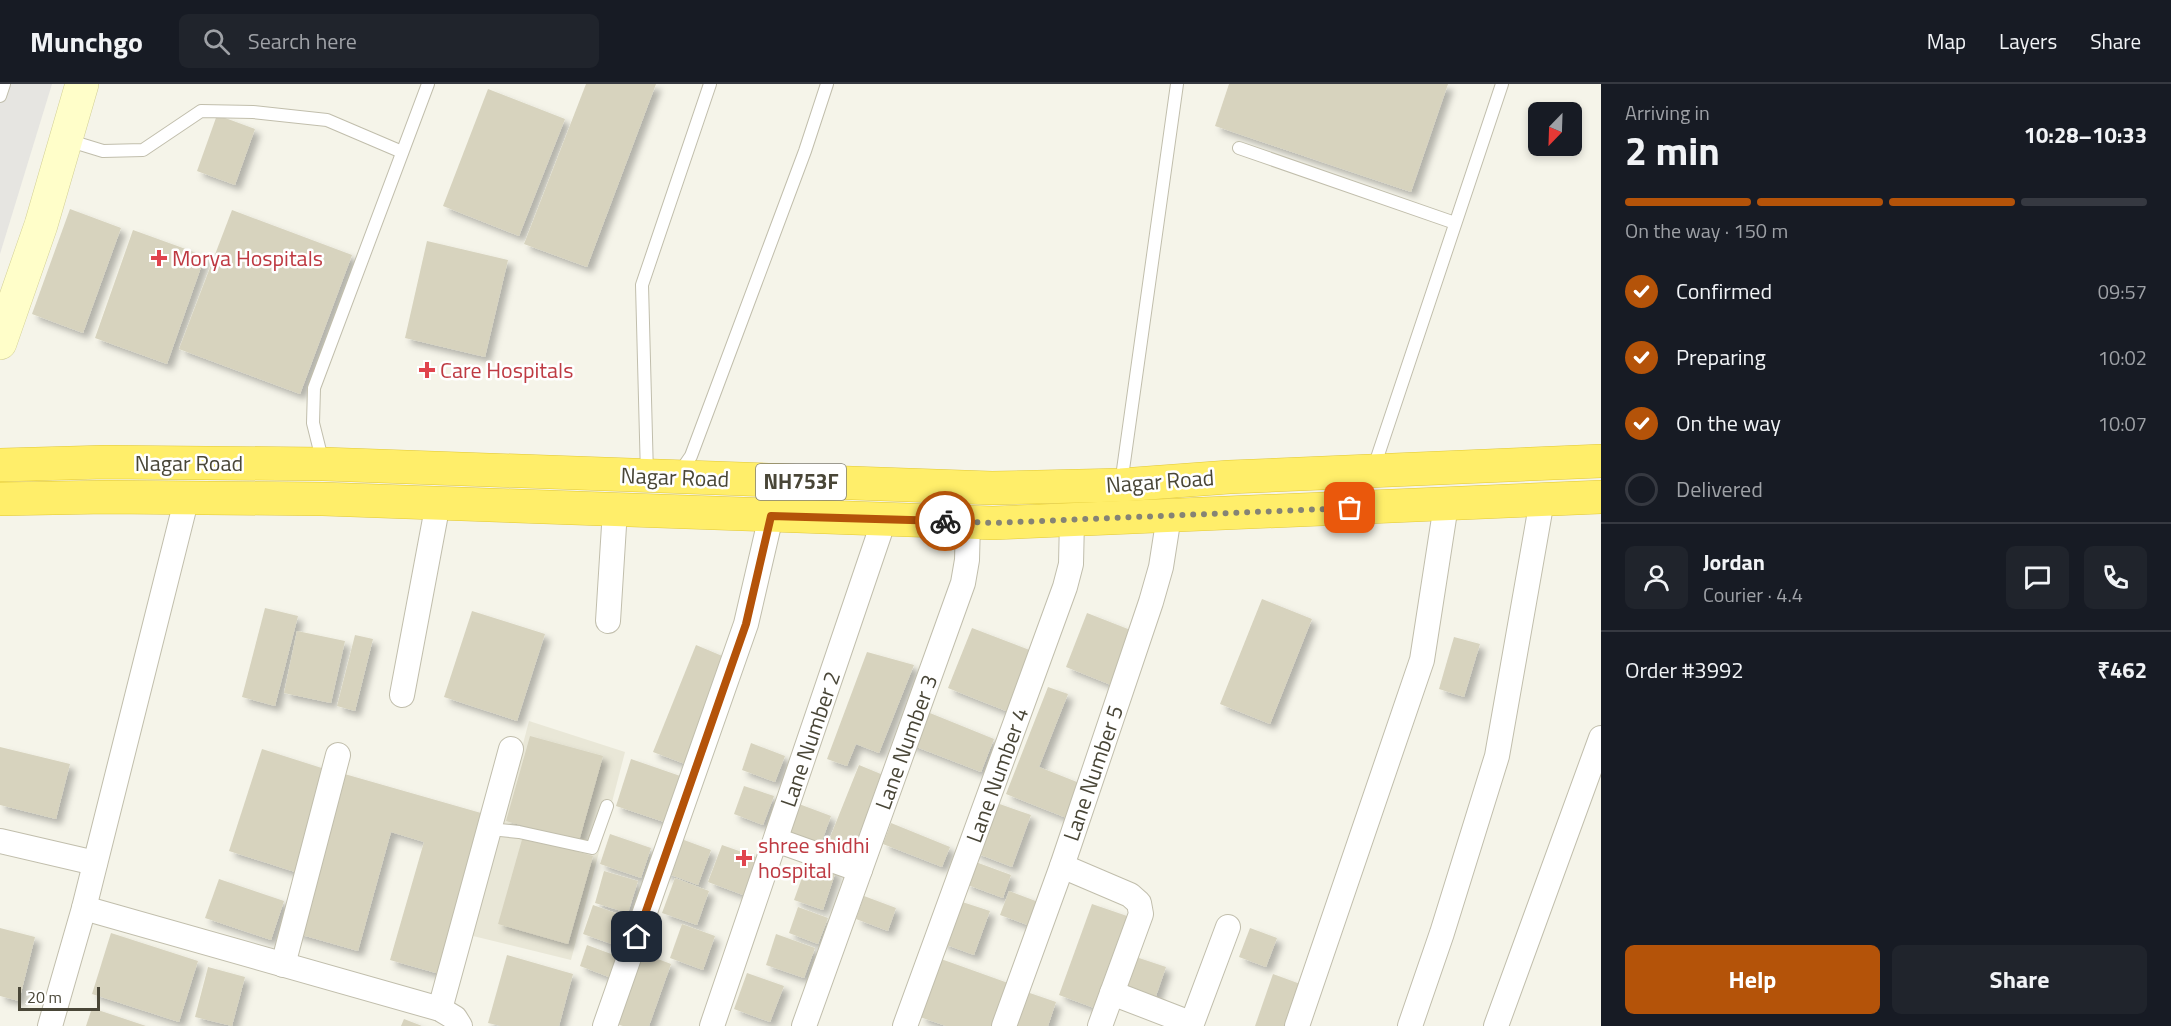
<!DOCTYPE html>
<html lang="en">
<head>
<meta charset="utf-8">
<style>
  body { margin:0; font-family:"Titillium Web",sans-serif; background:#20242c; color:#f1f3f6; height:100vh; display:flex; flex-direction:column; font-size:22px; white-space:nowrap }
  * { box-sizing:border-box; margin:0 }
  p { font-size:20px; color:#9ea1a6 }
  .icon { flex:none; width:33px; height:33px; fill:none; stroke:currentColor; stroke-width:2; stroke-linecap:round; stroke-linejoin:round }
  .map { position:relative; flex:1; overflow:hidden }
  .sheet { display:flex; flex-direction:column; background:#171b24; width:570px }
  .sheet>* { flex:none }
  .needle { width:39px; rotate:203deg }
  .fabs { position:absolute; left:1528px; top:18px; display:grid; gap:12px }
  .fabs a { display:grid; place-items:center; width:54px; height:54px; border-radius:9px; background:#171b24; box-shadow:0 3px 9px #0003; font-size:30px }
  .scale { position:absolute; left:18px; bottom:15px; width:82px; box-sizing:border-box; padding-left:6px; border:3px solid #494637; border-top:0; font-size:16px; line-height:21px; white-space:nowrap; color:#494637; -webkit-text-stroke:4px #fff; paint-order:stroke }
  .pin { position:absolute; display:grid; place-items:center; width:51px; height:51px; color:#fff; margin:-26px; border-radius:12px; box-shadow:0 3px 9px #0006 }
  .courier { position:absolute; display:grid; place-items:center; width:60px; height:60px; margin:-30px; border:4px solid #b45309; border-radius:50%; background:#fff; color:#222; box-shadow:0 2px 8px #0007 }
  .summary em { font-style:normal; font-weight:700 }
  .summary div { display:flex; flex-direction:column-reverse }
  .summary { display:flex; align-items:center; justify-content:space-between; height:102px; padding:0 24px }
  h1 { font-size:39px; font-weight:700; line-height:45px }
  .bar { display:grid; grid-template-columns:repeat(4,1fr); gap:9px 6px; align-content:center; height:72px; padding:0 24px }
  .bar i { height:8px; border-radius:4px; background:#363941 }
  .bar .selected { background:#b45309 }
  .bar p { grid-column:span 4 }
  .line { display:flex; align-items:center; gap:15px; padding:0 24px; border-top:2px solid #363941 }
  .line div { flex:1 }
  .round { display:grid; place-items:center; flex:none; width:63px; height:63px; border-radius:9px; background:#20242c }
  ol { padding:0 24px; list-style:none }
  li { display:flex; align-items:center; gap:18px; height:66px }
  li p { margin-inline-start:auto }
  li .icon { padding:6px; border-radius:50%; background:#b45309; color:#fff; stroke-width:4 }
  li:last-child { color:#9ea1a6 }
  li i { width:33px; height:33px; border:3px solid #363941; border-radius:50% }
  .cta { display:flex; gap:12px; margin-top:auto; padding:12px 24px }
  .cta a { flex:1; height:69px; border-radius:9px; background:#b45309; color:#fff; font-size:24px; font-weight:700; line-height:69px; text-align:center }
  .cta a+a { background:#20242c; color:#f1f3f6 }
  header { display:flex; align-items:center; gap:36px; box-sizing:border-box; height:84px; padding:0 30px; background:#171b24; border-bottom:2px solid #363941 }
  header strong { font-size:28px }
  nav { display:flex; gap:33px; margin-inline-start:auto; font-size:21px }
  .search { width:420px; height:54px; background:#20242c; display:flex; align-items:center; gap:15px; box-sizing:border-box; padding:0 21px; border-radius:9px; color:#9ea1a6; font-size:22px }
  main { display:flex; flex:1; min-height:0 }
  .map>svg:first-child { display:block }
</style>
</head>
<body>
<header>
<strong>Munchgo</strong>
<div class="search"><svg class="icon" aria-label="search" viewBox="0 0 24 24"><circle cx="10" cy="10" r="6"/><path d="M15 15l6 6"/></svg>Search here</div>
<nav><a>Map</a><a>Layers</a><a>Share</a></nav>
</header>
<main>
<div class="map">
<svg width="1601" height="942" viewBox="0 0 1601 942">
  <defs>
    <filter id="shadow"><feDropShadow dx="5.5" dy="5.5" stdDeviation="3" flood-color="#0004"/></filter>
  </defs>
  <rect width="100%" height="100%" fill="#f5f4e9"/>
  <path fill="#e9e7d7" d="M529,637L625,668L571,876L473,852Z"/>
  <path fill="#e6e5e1" d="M0,0H52L0,170Z"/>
  <g fill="#d7d3be" filter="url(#shadow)">
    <path d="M586,0H656L587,183L524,160Z"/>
    <path d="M1229,0H1448L1411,108L1215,42Z"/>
    <path d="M488,5L565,35L519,152L443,122Z"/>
    <path d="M217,31L255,45L235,101L197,87Z"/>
    <path d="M70,125L121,144L83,249L32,230Z"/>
    <path d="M232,126L352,171L300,310L179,265Z"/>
    <path d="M133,146L205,172L167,280L95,254Z"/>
    <path d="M427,157L508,176L485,273L405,254Z"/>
    <path d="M1262,515L1312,535L1270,640L1220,620Z"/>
    <path d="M265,524L298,532L275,622L242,613Z"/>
    <path d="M472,527L545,550L517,637L444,613Z"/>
    <path d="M1087,529L1133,547L1111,601L1066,583Z"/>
    <path d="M972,544L1040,570L1016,631L948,604Z"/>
    <path d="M297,547L345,557L331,619L284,609Z"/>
    <path d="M355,551L373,555L355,627L337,622Z"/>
    <path d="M1454,553L1480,560L1464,613L1439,605Z"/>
    <path d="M696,561L727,574L685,680L653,668Z"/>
    <path d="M867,568L914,581L879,669L856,660L847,682L827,675Z"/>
    <path d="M1048,603L1068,610L1039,683L1087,702L1074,737L1006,710Z"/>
    <path d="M920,625L994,655L981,688L906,659Z"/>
    <path d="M530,652L603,672L579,757L506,737Z"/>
    <path d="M751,659L785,672L775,698L742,686Z"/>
    <path d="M0,663L70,680L56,735L0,721Z"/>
    <path d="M262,665L328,686L295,788L229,767Z"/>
    <path d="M631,675L686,694L670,740L616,722Z"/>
    <path d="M859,681L888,693L858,768L829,756Z"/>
    <path d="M341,689L488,731L443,891L390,876L424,758L391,748L358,867L295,849Z"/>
    <path d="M744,702L774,712L763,741L734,730Z"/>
    <path d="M991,717L1031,731L1012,783L973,768Z"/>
    <path d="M799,720L831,732L818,768L786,756Z"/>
    <path d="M891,739L950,763L942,783L883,760Z"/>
    <path d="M610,750L651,764L641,794L600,780Z"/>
    <path d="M523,752L593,772L568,860L498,840Z"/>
    <path d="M676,753L711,766L698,801L663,788Z"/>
    <path d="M722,761L756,773L743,811L708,798Z"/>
    <path d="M808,777L836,787L823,826L794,816Z"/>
    <path d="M973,777L1011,791L1003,814L965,800Z"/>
    <path d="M604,787L638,797L628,829L595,819Z"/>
    <path d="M675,794L709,807L697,841L662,829Z"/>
    <path d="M219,795L284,817L271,856L205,834Z"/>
    <path d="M1009,807L1041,819L1033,843L1000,831Z"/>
    <path d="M864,812L896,824L888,847L856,835Z"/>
    <path d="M956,816L990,827L974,871L941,859Z"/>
    <path d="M1092,820L1127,832L1094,924L1059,911Z"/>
    <path d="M593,821L630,834L620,863L583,850Z"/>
    <path d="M798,823L828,834L818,860L789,849Z"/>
    <path d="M682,840L715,852L703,886L670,874Z"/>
    <path d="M0,844L35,853L19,917L0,912Z"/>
    <path d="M1250,844L1277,854L1266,883L1239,873Z"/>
    <path d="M111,849L198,877L179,938L92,910Z"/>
    <path d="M776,850L815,864L804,894L766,881Z"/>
    <path d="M587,861L622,874L614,895L580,882Z"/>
    <path d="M642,869L671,880L649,942H623L617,940Z"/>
    <path d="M507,871L573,890L559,942H501L488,939Z"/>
    <path d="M1133,872L1166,883L1155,915L1122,903Z"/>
    <path d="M941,875L1008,899L992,942H946L920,933Z"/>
    <path d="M208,883L245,893L232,942L195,933Z"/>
    <path d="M747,889L784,902L770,938L734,925Z"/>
    <path d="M1273,890L1303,901L1289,942H1255Z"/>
    <path d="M1024,907L1056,918L1048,942H1011Z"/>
    <path d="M92,924L146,942H86Z"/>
    <path d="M404,935L422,942H401Z"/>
  </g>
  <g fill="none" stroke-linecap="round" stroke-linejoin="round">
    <defs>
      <g id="lane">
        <path d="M0,12L4,0"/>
        <path d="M67,56L103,67L143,66L201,27L253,28L327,36L402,68"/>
        <path d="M1239,64L1455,139"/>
        <path d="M323,379L313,339L314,304L428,0"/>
        <path d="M1373,386L1502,0"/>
        <path d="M680,388L691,372L805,67L827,0"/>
        <path d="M647,391L642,201L710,0"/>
        <path d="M1121,400L1177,0"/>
        <path d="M490,745L519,748L592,764L607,722"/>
      </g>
      <g id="street">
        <path d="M608,537L615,426"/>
        <path d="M402,611L438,419"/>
        <path d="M776,756L860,786"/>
        <path d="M0,757L95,779"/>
        <path d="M1062,782L1130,811L1139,819L1141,830L1100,942"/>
        <path d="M84,824L440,925L455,934L460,942"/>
        <path d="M283,881L338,671"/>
        <path d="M1112,909L1182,936L1188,942"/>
        <path d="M440,925L511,665"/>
        <path d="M50,942L84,824L187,413"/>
        <path d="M605,942L746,540L771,432"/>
        <path d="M712,942L884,436"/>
        <path d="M804,942L963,499L967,476L968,438"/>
        <path d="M905,942L1065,503L1071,480L1072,436"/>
        <path d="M1004,942L1062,782L1151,518L1161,483L1169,432"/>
        <path d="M1191,942L1228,843"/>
        <path d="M1297,942L1422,576L1446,421"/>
        <path d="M1410,942L1442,849L1497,672L1542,416"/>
        <path d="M1496,942L1601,654"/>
      </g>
      <path id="secondary" d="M0,259L41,141L82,0"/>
      <g id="highway">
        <path d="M0,381L105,378L324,380L992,404L1121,401L1229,393L1601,377"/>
        <path d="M0,415L107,413L323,415L993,439L1601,413"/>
      </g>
    </defs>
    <use href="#lane" stroke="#c1beac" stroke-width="14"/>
    <use href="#street" stroke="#c1beac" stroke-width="26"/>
    <use href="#secondary" stroke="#d3d096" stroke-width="34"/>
    <use href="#highway" stroke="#e1c837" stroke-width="34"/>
    <use href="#lane" stroke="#fff" stroke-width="12"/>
    <use href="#street" stroke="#fff" stroke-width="24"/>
    <use href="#secondary" stroke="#fffec9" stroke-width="33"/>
    <use href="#highway" stroke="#ffee6a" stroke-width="33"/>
  </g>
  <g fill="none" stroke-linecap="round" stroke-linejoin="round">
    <path stroke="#858375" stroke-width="6" stroke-dasharray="0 10.8" d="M945,437L993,439L1350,424"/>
    <path stroke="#b45309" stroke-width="8" d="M637,853L746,540L771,432L945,437"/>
  </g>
  <g fill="#e0444e" stroke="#fff" stroke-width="2">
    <path d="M156 165h6v6h6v6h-6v6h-6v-6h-6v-6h6z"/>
    <path d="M424 277h6v6h6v6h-6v6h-6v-6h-6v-6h6z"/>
    <path d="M741 765h6v6h6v6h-6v6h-6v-6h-6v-6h6z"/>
  </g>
  <g text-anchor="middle" stroke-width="5" stroke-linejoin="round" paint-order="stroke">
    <rect fill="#fff" stroke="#807e73" stroke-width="1.5" x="756" y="380" width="90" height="36" rx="4.5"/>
    <g font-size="21" font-weight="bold" fill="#494637">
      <text x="801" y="405">NH753F</text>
    </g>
    <g font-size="22" fill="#be3a42" stroke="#fff" text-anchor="start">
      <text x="172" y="182">Morya Hospitals</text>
      <text x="440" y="294">Care Hospitals</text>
      <text x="758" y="769">shree shidhi<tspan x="758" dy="25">hospital</tspan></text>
    </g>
    <g font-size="22" fill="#494637" stroke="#fff">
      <text x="189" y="387">Nagar Road</text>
      <text transform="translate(675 393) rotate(2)" y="8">Nagar Road</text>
      <text transform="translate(1160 397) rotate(-4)" y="8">Nagar Road</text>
      <text transform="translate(810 655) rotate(-71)" y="8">Lane Number 2</text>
      <text transform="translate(906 658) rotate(-70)" y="8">Lane Number 3</text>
      <text transform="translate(1093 689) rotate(-71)" y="8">Lane Number 5</text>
      <text transform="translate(997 691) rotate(-70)" y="8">Lane Number 4</text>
    </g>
  </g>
</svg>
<div class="fabs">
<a><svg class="needle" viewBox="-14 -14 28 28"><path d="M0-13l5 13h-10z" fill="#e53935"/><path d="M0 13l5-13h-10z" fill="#9ea1a6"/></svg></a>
</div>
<div class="scale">20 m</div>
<div class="pin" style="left:1350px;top:424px;background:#ea580c"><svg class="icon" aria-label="bag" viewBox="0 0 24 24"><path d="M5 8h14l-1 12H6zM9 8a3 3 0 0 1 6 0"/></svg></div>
<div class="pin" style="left:637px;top:853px;background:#1f2937"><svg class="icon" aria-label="home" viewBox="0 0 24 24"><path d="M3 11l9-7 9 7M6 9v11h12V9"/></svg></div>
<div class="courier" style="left:945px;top:437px"><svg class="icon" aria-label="bike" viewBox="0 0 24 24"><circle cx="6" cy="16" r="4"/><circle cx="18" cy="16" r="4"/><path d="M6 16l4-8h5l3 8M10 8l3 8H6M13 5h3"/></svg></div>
</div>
<section class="sheet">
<div class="summary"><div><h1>2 min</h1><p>Arriving in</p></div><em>10:28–10:33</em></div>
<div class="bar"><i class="selected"></i><i class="selected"></i><i class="selected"></i><i></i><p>On the way · 150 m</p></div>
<ol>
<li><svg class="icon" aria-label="check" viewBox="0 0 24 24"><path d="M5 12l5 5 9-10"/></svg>Confirmed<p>09:57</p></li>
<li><svg class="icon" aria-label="check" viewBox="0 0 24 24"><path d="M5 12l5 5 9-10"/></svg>Preparing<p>10:02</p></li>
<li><svg class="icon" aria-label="check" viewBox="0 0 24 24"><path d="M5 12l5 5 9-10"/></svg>On the way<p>10:07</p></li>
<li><i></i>Delivered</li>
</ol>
<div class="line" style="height:108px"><a class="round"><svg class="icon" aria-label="person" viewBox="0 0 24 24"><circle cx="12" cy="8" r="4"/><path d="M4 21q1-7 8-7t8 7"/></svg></a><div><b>Jordan</b><p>Courier · 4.4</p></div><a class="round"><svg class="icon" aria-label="chat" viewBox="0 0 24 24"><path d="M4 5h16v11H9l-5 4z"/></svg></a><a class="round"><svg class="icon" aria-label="phone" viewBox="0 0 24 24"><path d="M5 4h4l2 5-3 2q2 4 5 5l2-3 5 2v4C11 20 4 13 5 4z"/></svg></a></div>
<div class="line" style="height:78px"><div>Order #3992</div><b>₹462</b></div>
<div class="cta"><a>Help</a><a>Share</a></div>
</section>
</main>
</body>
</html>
